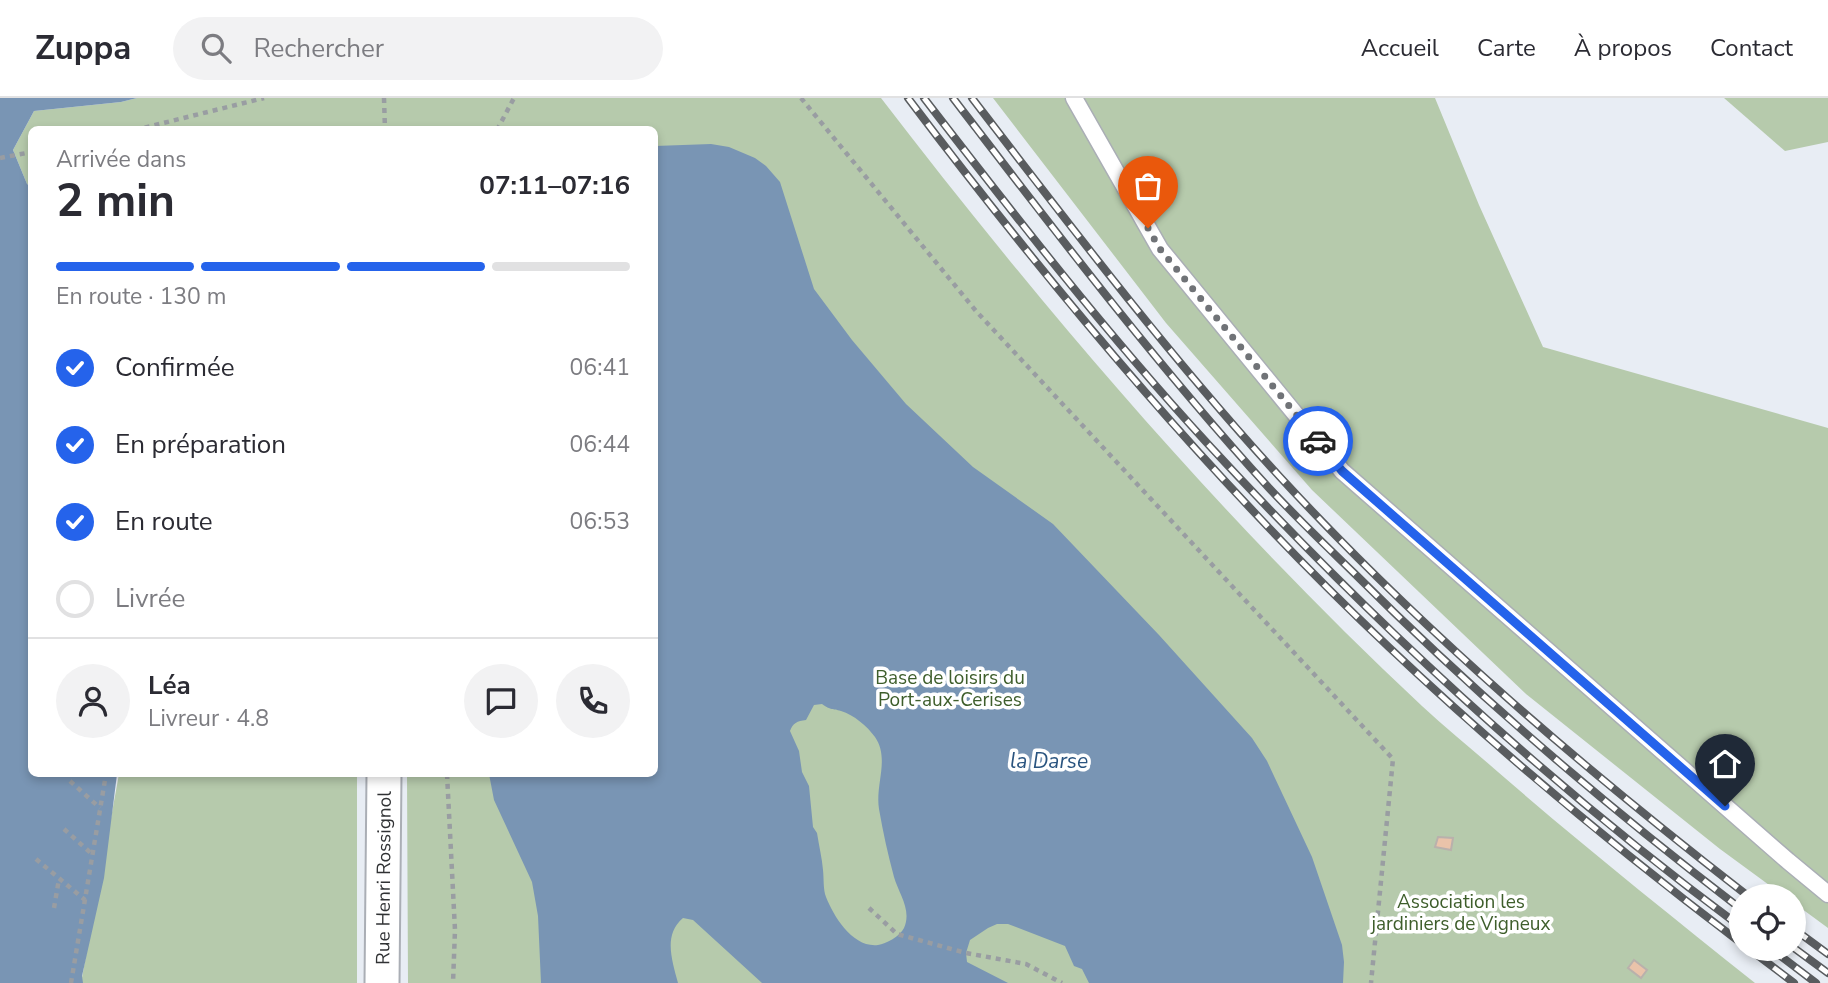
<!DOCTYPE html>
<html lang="fr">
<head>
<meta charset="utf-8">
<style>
  body { margin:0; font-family:"Nunito Sans",sans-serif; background:#f2f2f3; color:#2b2b33; height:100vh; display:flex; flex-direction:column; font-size:26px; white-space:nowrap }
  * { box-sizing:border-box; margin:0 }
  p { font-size:23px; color:#7c7c81 }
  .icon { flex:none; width:38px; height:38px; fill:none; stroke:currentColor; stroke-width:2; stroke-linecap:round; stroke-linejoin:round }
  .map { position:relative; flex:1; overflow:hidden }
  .sheet { position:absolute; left:28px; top:28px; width:630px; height:651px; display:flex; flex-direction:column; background:#fff; border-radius:10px; box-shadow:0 4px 10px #0003 }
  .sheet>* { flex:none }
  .tools { position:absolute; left:1729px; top:786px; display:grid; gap:14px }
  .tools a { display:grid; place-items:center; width:77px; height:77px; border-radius:50%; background:#fff; box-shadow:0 4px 10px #0003; font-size:35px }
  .pin { position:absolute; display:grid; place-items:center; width:60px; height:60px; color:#fff; margin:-72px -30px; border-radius:50% 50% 50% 0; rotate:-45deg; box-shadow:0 0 7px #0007 }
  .pin .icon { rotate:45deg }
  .courier { position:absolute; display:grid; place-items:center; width:70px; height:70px; margin:-35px; border:5px solid #2563eb; border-radius:50%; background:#fff; color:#222; box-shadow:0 2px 9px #0007 }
  .overview em { font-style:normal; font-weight:700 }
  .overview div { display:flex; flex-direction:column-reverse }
  .overview { display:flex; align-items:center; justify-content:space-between; height:119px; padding:0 28px }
  h1 { font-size:46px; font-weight:700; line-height:52px }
  .bar { display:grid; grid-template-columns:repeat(4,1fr); gap:10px 7px; align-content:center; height:84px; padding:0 28px }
  .bar i { height:9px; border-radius:5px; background:#e1e1e2 }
  .bar .selected { background:#2563eb }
  .bar p { grid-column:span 4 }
  .line { display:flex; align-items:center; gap:18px; padding:0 28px; border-top:2px solid #e1e1e2 }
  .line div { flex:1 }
  .round { display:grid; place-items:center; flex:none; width:74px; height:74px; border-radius:37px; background:#f2f2f3 }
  ol { padding:0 28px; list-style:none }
  li { display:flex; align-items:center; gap:21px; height:77px }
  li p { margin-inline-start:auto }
  li .icon { padding:7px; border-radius:50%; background:#2563eb; color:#fff; stroke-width:4 }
  li:last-child { color:#7c7c81 }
  li i { width:38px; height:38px; border:4px solid #e1e1e2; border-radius:50% }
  header { display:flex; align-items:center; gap:42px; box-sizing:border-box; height:98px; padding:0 35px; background:#fff; border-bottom:2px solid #e1e1e2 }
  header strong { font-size:33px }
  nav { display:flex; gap:38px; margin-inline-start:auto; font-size:24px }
  .search { width:490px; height:63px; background:#f2f2f3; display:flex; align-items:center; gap:18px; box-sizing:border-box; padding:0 24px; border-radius:38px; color:#7c7c81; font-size:26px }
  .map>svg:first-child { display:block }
</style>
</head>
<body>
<header>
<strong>Zuppa</strong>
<div class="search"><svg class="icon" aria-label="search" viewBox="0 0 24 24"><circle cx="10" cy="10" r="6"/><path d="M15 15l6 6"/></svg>Rechercher</div>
<nav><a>Accueil</a><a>Carte</a><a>À propos</a><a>Contact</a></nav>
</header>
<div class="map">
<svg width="1828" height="885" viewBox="0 0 1828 885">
  <rect width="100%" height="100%" fill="#e8edf4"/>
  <g fill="#b6caac">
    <path d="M137,0H881C1046,215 1224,423 1422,608C1447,631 1473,652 1498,674C1582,747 1669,816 1755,885H408L407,676H654V32H32L31,88L27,86L13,52L34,13L121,4Z"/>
    <path d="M993,0H1435L1479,107L1543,249L1828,330V786L1775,750L1828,789V830L1794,805V798H1784L1720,751L1526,596L1312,392L1166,225Z"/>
    <path d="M1724,0H1828V44L1785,53Z"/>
    <path d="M119,676H357V885H81Z"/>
  </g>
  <g fill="#7995b4" fill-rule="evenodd">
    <path d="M0,0H137L121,4L34,13L13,52L27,86L32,89V676H117L104,780L82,878L83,885H0Z"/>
    <path d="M711,46L729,49L755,60L766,68L780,84L814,191L852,242L906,306L973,369L1053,426L1159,537L1252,640L1267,663L1312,759L1342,847L1344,864L1343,885H1089L1082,871L1074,868L1065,848L1008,826H997L988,830L970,842L966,855L967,864L1008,885H762L693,822L683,820C663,837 672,862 678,885H541L538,818L532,784L494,702L489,676H654L655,48ZM822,606C832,613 832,610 841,613C854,617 867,628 875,639C890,661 875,686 879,711C883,734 888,757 894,779C899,796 912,812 904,830C900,838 886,846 878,847C853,850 834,819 826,799C823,791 824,781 823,772C822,760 819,748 817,735L813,729L809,688L802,674L799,653L790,633C793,625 797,623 806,622L814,607Z"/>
  </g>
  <g fill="#eac3aa" stroke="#b9b1ac" stroke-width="2">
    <path d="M1438,739L1453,740L1451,752L1435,749Z"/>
    <path d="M1634,862L1647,872L1641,880L1628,870Z"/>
  </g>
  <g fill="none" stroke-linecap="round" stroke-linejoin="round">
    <defs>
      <path id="service" d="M1074,0L1160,151L1342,373L1788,763L1828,796"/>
      <g id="minor">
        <path id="s1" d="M382,885L384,676"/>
      </g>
    </defs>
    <use href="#service" stroke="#aaaeb5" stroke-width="19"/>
    <use href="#minor" stroke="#aaaeb5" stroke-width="37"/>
    <g stroke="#999da2" stroke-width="4.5" stroke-dasharray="5 5" stroke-linecap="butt">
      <path d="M384,0L385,32"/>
      <path d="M801,0L976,213L1393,661L1371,885"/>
      <path d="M135,32L264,0"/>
      <path d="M497,32L514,0"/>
      <path d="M0,60L32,54"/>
      <path d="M447,676L455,832L453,885"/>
      <path d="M70,683L100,710"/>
      <path d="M64,731L92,756"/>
      <path d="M36,761L85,802"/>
      <path d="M54,810L59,781"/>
      <path d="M869,810L897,836L966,855L1026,866L1062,885"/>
      <path d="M71,885L106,676"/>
    </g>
    <use href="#service" stroke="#fff" stroke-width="16"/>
    <use href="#minor" stroke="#fff" stroke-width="33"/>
    <defs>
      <g id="rail">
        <path d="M908,0C1016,143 1129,282 1253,413C1402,572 1568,714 1741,845"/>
        <path d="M924,0C1015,118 1106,235 1207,345C1370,522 1548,686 1741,829"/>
        <path d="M953,0C1055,133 1156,266 1269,390C1296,419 1325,447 1354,475C1475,596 1605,707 1741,811"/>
        <path d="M972,0C1071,129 1170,259 1280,379C1422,533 1583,670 1748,798"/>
        <path d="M1794,831L1828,856"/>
        <path d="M1748,850L1794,885"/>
        <path d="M1770,850L1816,885"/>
        <path d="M1794,850L1828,875"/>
      </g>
    </defs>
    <use href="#rail" stroke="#595c5f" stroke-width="8"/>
    <use href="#rail" stroke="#fff" stroke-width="5" stroke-dasharray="16" stroke-linecap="butt"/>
  </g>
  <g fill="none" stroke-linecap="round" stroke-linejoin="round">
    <path stroke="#707377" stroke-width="7" stroke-dasharray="0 12.6" d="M1148,130L1160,151L1318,343"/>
    <path stroke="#2563eb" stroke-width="9" d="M1318,343L1342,373L1725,708"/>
  </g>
  <g text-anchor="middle" stroke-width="7" stroke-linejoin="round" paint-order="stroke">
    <g font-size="19" fill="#3e5e2b" stroke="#fff">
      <text x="950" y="586">Base de loisirs du<tspan x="950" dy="22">Port-aux-Cerises</tspan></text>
      <text x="1461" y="810">Association les<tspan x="1461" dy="22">jardiniers de Vigneux</tspan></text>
    </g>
    <g font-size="19" fill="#303234" stroke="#fff">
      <text dy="7" stroke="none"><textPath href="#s1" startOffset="105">Rue Henri Rossignol</textPath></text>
    </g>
    <g font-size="21" font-style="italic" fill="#2a547f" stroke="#fff">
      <text x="1049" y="670">la Darse</text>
    </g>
  </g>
</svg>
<div class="tools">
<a><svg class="icon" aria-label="locate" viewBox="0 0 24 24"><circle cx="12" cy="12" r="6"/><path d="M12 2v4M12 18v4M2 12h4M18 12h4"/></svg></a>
</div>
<div class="pin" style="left:1148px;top:130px;background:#ea580c"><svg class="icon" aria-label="bag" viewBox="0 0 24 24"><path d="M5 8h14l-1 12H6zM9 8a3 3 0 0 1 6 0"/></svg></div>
<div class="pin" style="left:1725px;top:708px;background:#1f2937"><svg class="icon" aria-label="home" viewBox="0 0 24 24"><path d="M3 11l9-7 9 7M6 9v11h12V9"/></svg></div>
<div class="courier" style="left:1318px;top:343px"><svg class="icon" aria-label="car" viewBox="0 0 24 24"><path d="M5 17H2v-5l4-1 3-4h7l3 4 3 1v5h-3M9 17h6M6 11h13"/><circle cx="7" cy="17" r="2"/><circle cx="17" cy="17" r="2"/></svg></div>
<section class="sheet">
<div class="overview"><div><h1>2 min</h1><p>Arrivée dans</p></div><em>07:11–07:16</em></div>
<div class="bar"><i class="selected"></i><i class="selected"></i><i class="selected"></i><i></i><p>En route · 130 m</p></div>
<ol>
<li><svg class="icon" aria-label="check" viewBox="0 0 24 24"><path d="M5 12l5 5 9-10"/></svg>Confirmée<p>06:41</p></li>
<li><svg class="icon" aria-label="check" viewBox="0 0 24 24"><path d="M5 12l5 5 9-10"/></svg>En préparation<p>06:44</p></li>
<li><svg class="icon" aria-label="check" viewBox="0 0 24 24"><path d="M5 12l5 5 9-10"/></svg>En route<p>06:53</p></li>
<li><i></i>Livrée</li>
</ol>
<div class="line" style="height:126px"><a class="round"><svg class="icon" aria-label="person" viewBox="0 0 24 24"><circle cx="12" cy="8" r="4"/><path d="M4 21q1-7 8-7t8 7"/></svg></a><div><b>Léa</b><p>Livreur · 4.8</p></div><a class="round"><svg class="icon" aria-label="chat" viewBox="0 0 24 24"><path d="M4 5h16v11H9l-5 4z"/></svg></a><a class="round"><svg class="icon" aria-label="phone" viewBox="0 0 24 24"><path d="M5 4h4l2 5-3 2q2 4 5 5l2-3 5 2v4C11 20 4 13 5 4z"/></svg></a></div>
</section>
</div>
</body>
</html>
